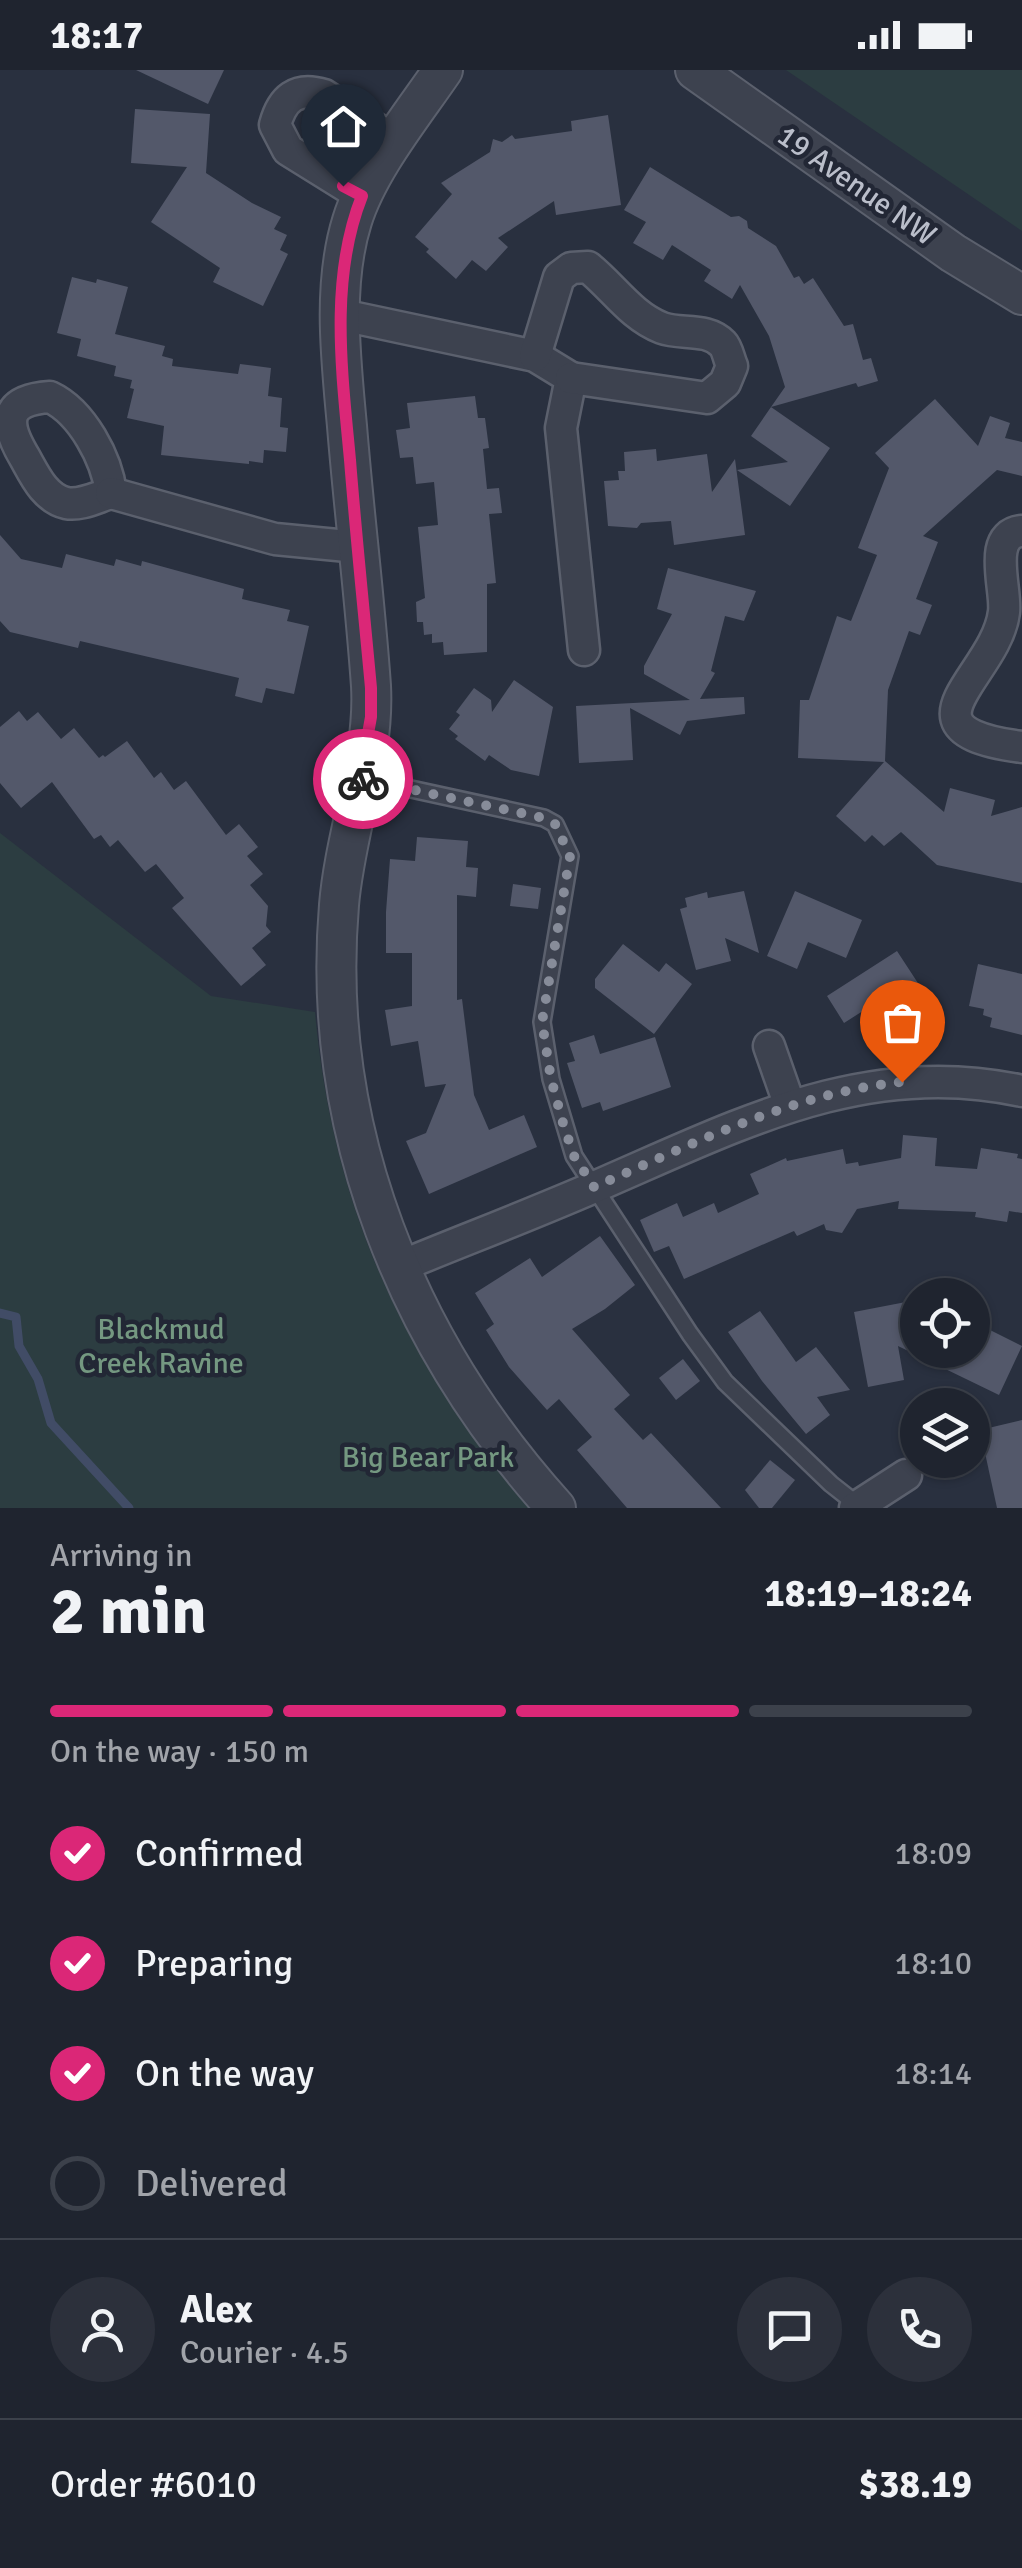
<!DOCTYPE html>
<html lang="en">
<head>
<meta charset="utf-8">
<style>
  body { margin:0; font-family:Signika,sans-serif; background:#2c303b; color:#f1f3f6; height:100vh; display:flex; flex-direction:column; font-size:38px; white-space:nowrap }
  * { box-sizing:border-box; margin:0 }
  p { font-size:32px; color:#a1a4aa }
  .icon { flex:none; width:55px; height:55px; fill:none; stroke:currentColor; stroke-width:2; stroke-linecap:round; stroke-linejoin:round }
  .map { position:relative; height:1438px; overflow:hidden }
  .details { display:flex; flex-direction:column; background:#1f242f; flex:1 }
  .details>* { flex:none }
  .tools { position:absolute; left:900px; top:1208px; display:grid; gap:20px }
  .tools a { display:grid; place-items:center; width:90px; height:90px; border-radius:50%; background:#1f242f; box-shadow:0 2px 8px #0004,0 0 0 2px #3c414b; font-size:50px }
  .pin { position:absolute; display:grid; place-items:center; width:85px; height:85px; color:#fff; margin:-102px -42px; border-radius:50% 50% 50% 0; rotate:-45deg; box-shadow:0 0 10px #0007 }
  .pin .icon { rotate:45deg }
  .courier { position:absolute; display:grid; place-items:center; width:100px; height:100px; margin:-50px; border:8px solid #db2777; border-radius:50%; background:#fff; color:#222; box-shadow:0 2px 12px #0007 }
  .head em { font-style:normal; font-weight:700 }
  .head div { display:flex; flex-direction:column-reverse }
  .head { display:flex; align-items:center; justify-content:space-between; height:170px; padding:0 50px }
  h1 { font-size:65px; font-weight:700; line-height:75px }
  .bar { display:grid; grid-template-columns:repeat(4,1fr); gap:15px 10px; align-content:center; height:120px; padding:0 50px }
  .bar i { height:12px; border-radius:8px; background:#3c414b }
  .bar .selected { background:#db2777 }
  .bar p { grid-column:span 4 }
  .line { display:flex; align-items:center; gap:25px; padding:0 50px; border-top:2px solid #3c414b }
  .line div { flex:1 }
  .round { display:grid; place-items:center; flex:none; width:105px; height:105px; border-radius:52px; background:#2c303b }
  ol { padding:0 50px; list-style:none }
  li { display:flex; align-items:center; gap:30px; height:110px }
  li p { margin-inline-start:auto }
  li .icon { padding:10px; border-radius:50%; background:#db2777; color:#fff; stroke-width:4 }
  li:last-child { color:#a1a4aa }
  li i { width:55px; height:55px; border:5px solid #3c414b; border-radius:50% }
  .status { display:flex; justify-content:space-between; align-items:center; height:70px; padding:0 50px; background:#1f242f; direction:ltr }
  .status svg { height:28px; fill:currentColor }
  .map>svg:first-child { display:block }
</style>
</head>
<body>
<div class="status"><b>18:17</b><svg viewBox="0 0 49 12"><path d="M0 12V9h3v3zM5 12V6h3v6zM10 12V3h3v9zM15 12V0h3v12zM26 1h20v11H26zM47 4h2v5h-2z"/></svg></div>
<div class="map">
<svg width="1022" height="1438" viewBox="0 0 1022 1438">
  <rect width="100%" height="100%" fill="#29303f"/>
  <g fill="#2c3d41">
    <path d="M786,0H1022V161Z"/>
    <path d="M0,763L211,926L315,942C332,1135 404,1293 531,1438H0Z"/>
  </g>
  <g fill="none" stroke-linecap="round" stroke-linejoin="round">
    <path stroke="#414c66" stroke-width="9" d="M0,1243L16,1247L19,1276L38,1309L51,1353L129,1438"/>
  </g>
  <g fill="#53586a">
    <path d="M136,0H224L208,34Z"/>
    <path d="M135,39L210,44L206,103L252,133L281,147L274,159L287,165L280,180L288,184L263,236L213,212L220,198L151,152L187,97L131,93Z"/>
    <path d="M608,45L621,135L556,145L554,131L498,168L508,177L486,201L472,190L456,209L426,182L429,179L415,167L452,124L441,113L490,82L493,69L502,72L512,65L515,69L572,61L571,51Z"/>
    <path d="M650,97L731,147L739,146L747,151L748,158L776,176L794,208L799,206L804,214L813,208L844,256L853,254L863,290L871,288L878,311L858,317L856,313L771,337L785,317L769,266L740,215L732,229L704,211L711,200L672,175L663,190L633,173L646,152L624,140Z"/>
    <path d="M72,207L96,213L97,209L128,217L115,264L165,276L162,286L173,289L172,296L238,304L240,294L271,298L268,326L282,328L280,357L288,358L286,382L264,380L263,393L249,391V394L161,385L164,356L127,348L134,319L130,318L132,310L114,306L116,296L77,286L81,269L57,263Z"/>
    <path d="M475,326L478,348H485L489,378L483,379L487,419L499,418L502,443L489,444L496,513L487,514V582L444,585L443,572L432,573V564L424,565L423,552H417L416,532L425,528L418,457L438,455L434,412L416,414L413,387L400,388L396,360L410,358L407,333Z"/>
    <path d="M935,329L978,376L990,346L1010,353L1005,368L1022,372V406L997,400L923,466L938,472L916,529L932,535L920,565L909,561L888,620L885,691L944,742L950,718L995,730L991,746L1022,737V813L937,795L901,762L884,776L872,765L865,772L836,746L884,692L798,688L800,630H809L837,546L851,551L877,485L858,478L889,398L875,383Z"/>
    <path d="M771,337L830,378L790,436L737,400L788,392L751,366Z"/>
    <path d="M656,379L657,391L707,384L712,422L735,389L745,465L674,475L671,451L641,453L637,458L608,456L604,411L619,410L618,401H625L624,382Z"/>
    <path d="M0,465L21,489L62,498L66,484L114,496L116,489L141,496L142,491L244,519L242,529L290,540L287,551L309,556L294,624L266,618L262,633L235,626L239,608L80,571L78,578L10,562L0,551Z"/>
    <path d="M668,498L756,521L744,551L725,546L711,601L715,603L700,629L744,627L745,644L687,651L680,665L630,638L633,690L579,693L576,636L690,630L644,604V596L672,544L657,539Z"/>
    <path d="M514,610L553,637L539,706L511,700L489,685L485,691L455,669L458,666L449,659L460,645L456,642L474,618L491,630L492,642Z"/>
    <path d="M19,641L27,651L38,642L61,669L74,658L99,688L103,685L105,687L127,671L154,708L161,702L174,720L186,711L226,765L239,754L258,777L247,786L263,804L250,815L268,836L266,856L271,862L252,878L266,895L241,916L172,838L184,828L156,794L145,802L118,770L110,777L101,765L94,769L52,712L21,738L0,713V657Z"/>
    <path d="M417,767L468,771L466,797L478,798L476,827L457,825V930L462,929L474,1025L489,1060L524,1045L537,1077L429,1124L406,1071L426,1063L446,1014L425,1017L418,971L391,976L385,940L412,936V883H386V842L390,789L415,791Z"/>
    <path d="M513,814L541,818L538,839L510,836Z"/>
    <path d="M744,821L759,883L725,868L731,891L696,900L680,839L687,837L685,828L707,822L708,828Z"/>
    <path d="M795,821L862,850L846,888L808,872L797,899L767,886Z"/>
    <path d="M623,874L659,902L666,893L692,914L654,964L595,918V909Z"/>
    <path d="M897,881L929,930L880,961L866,939L844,953L827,926Z"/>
    <path d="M978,894L1022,904V965L990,957L992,948L983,945L984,939L969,936Z"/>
    <path d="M594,965L600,984L655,967L671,1017L603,1041L600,1032L582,1038L567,993L575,991L569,973Z"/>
    <path d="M903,1065L937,1068L935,1096L977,1099L981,1078L1018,1084L1017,1088L1022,1089V1143L1009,1141L1007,1152L975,1147L976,1142L898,1139L899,1131L857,1139L842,1163L826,1160L824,1154L797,1166L794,1161L684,1209L669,1176L654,1182L640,1150L677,1133L683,1147L714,1133L718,1143L759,1124L750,1104L786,1088L787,1091L843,1079L846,1094L858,1092L859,1096L901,1088Z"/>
    <path d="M600,1166L635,1215L605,1239L572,1259L630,1325L614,1339L643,1370L651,1363L721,1438H627L577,1380L592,1367L559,1329L547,1340L509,1297L486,1260L494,1254L475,1223L530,1188L542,1207Z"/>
    <path d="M911,1231L918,1280H972V1251L1022,1276L999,1325L898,1276L904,1310L868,1317L854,1242Z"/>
    <path d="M760,1241L796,1292L816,1277L850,1320L817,1327L830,1345L806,1364L762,1311L728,1262Z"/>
    <path d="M683,1289L700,1311L676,1330L659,1308Z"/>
    <path d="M1022,1350V1438H997L980,1360Z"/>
    <path d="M770,1390L795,1410L772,1438H759L745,1420Z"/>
  </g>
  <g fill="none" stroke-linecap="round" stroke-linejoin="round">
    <defs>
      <path id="service" d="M365,709L544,748L555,754L570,786L542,952L551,1009L574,1086L690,1264L725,1312L831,1414L859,1436"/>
      <g id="minor">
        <path d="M362,126L288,80L275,55C282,29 296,16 324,25L395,71"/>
        <path d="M342,245L535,286L571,308L561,358L584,580"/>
        <path d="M535,286L559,207L571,198L588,197C613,217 631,246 662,258C681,265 707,257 723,274C727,278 729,289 732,296L725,313L707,328L571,308"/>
        <path d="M50,327C82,342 107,389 111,423C97,427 81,436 66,433C45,428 35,406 25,388C4,353 3,330 50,327Z"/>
        <path d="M111,423L275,469L358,477"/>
        <path d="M1022,461C986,464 1007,519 1004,542C996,607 889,660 1022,677"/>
        <path d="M769,976L790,1036"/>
        <path d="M401,1196C469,1168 538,1142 606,1112C742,1053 869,987 1022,1021"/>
        <path d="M855,1438L906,1405"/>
      </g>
      <g id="tertiary">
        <path d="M443,0C413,44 368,99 352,151C332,215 341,290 347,356C354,443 365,529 371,616C375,689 345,762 339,835C320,1060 407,1273 556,1438"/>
        <path d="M695,0L953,183L1022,225"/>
      </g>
    </defs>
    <use href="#service" stroke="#5b606d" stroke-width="20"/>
    <use href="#minor" stroke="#5b606d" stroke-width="35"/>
    <use href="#tertiary" stroke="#5b606d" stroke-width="42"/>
    <use href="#service" stroke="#3d424f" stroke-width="15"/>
    <use href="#minor" stroke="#3d424f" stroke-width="30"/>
    <use href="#tertiary" stroke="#3d424f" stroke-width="38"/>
  </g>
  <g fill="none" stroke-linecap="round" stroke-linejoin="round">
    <path stroke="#878c99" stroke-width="10" stroke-dasharray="0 18" d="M363,709L544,748L555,754L570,786L542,952L551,1009L563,1053L574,1086L594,1117C693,1074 793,1023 902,1012"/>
    <path stroke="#db2777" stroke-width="12" d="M343,116L362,126C329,209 342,303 350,390C356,466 364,542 371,618V647L360,708L363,709"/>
  </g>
  <g text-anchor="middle" stroke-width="9" stroke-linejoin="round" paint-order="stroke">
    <g font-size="30" fill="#babeca" stroke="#222735">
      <text transform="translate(857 115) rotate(35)" y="10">19 Avenue NW</text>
    </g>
    <g font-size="30" fill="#749881" stroke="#222735">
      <text x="161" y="1269">Blackmud<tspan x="161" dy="34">Creek Ravine</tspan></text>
      <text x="428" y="1397">Big Bear Park</text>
    </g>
  </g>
</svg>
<div class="tools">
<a><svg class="icon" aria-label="locate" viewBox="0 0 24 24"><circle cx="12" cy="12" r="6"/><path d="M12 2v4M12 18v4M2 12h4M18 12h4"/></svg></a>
<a><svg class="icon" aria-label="layers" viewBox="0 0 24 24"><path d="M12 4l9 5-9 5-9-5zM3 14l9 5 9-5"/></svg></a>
</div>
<div class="pin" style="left:902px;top:1012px;background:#ea580c"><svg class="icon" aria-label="bag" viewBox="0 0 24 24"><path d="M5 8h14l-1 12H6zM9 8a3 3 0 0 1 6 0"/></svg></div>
<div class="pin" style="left:343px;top:116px;background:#1f2937"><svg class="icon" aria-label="home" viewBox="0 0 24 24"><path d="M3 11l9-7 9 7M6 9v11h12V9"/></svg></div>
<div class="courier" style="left:363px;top:709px"><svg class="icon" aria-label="bike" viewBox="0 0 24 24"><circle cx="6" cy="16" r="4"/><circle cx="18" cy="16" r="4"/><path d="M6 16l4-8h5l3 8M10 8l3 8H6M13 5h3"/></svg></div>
</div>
<section class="details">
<div class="head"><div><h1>2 min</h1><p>Arriving in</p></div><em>18:19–18:24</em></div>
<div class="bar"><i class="selected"></i><i class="selected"></i><i class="selected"></i><i></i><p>On the way · 150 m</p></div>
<ol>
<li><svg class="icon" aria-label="check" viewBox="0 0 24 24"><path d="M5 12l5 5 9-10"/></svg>Confirmed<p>18:09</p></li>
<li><svg class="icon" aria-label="check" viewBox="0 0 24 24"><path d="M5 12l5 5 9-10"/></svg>Preparing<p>18:10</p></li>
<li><svg class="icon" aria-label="check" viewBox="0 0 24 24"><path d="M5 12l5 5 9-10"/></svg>On the way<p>18:14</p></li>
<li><i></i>Delivered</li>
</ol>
<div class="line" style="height:180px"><a class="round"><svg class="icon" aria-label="person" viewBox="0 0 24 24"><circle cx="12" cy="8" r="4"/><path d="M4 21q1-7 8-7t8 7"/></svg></a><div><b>Alex</b><p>Courier · 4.5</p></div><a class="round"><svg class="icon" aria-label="chat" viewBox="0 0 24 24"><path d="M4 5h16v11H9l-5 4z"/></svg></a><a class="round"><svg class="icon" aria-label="phone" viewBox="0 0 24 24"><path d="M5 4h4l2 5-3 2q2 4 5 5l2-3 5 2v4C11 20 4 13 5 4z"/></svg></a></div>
<div class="line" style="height:130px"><div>Order #6010</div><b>$38.19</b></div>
</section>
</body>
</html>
